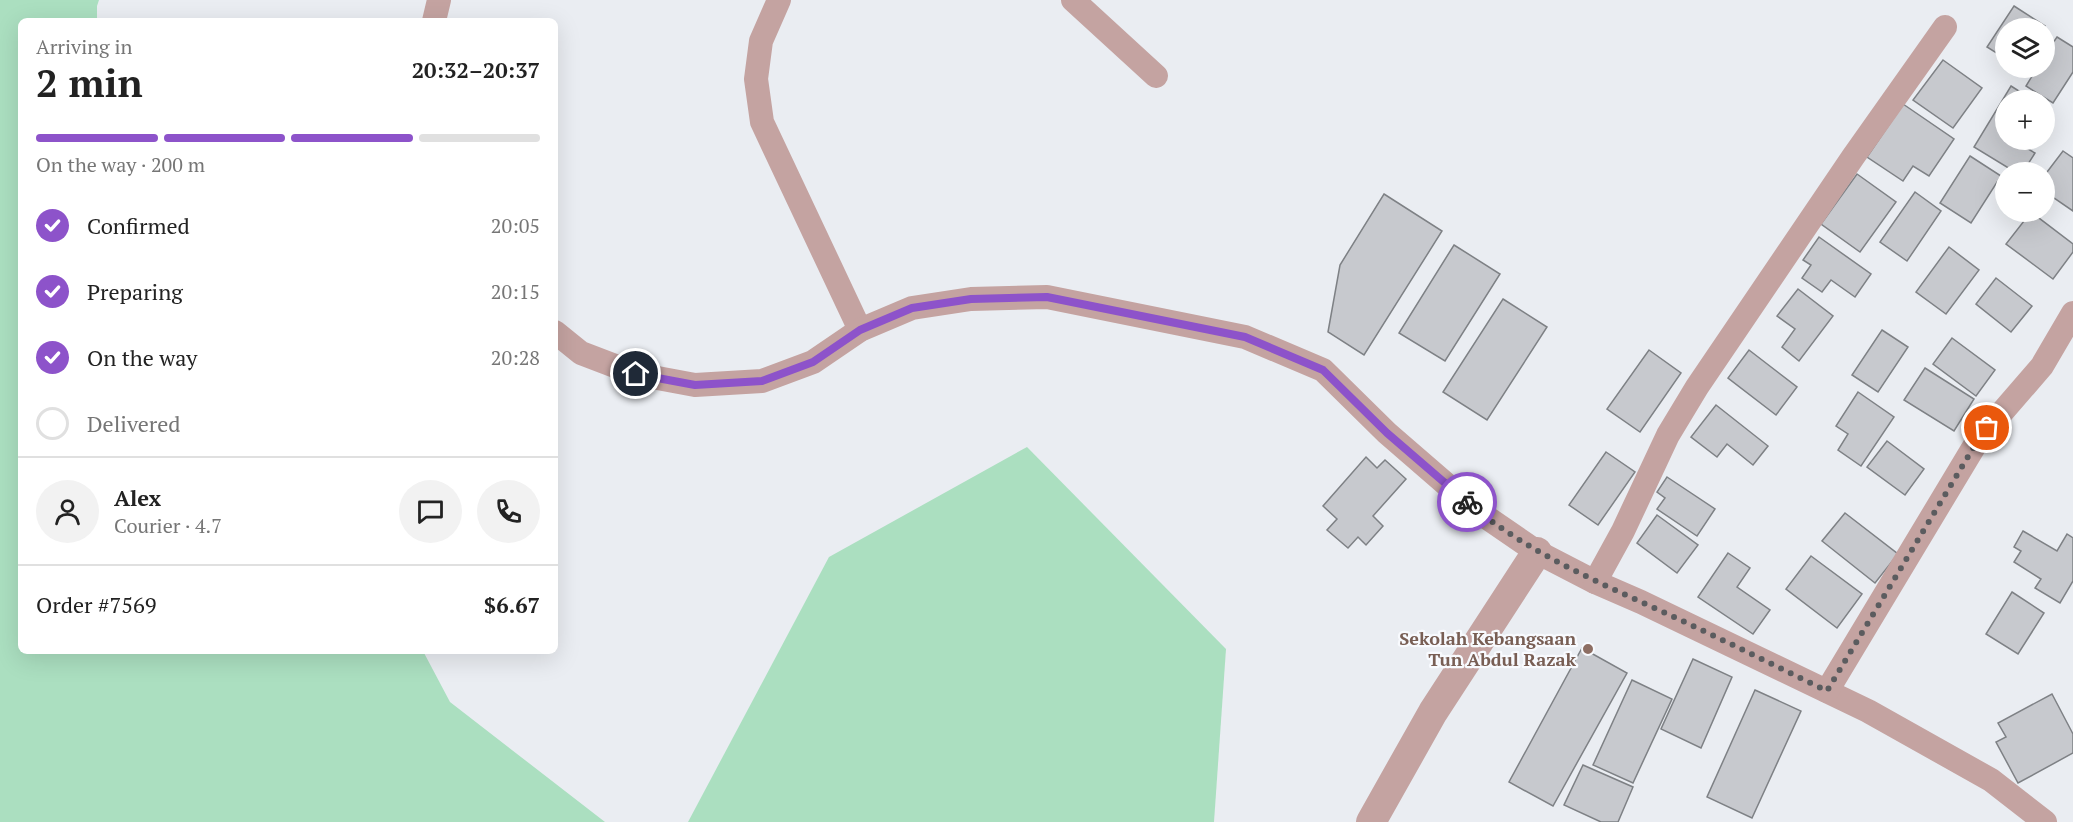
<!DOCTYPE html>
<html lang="en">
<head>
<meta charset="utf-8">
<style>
  body { margin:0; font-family:"PT Serif",serif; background:#f2f2f2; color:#222; height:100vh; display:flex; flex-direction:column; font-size:22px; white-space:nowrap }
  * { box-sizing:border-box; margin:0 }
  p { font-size:20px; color:#767676 }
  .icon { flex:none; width:33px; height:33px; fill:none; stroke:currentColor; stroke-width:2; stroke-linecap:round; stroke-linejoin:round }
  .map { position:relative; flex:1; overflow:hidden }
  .panel { position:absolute; left:18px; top:18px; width:540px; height:636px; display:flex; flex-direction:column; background:#fff; border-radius:9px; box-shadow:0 6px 24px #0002 }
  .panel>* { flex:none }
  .fabs { position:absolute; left:1995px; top:18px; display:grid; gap:12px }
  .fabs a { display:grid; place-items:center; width:60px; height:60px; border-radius:50%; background:#fff; box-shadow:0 6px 24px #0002; font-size:30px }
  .pin { position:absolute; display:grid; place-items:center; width:51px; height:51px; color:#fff; margin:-26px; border:3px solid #fff; border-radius:50%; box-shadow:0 2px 6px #0007 }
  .courier { position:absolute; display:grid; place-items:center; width:60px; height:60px; margin:-30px; border:4px solid #8d53ca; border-radius:50%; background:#fff; color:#222; box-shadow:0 2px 8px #0007 }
  .headline em { font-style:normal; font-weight:700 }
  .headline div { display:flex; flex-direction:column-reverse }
  .headline { display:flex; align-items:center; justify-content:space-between; height:102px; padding:0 18px }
  h1 { font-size:39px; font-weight:700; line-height:45px }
  .bar { display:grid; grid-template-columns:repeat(4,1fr); gap:9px 6px; align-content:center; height:72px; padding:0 18px }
  .bar i { height:8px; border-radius:4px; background:#e0e0e0 }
  .bar .selected { background:#8d53ca }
  .bar p { grid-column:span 4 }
  .line { display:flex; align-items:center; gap:15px; padding:0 18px; border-top:2px solid #e0e0e0 }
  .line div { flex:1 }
  .round { display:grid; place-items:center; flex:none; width:63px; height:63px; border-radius:32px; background:#f2f2f2 }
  ol { padding:0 18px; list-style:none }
  li { display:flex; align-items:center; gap:18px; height:66px }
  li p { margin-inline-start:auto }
  li .icon { padding:6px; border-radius:50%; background:#8d53ca; color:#fff; stroke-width:4 }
  li:last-child { color:#767676 }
  li i { width:33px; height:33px; border:3px solid #e0e0e0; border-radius:50% }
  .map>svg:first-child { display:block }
</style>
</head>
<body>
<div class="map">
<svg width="2073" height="822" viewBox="0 0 2073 822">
  <rect width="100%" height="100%" fill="#eaedf2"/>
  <g fill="#abdfc0">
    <path d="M0,0H99L97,6V21H21V651H423L450,702L605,822H0Z"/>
    <path d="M1027,447L1226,649L1214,822H688L829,557Z"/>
  </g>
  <g fill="#c7c9ce" stroke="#7e8185" stroke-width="1.5">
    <path d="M2014,6L2045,26L2043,28H2006V59L1987,47Z"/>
    <path d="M2057,37L2073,47V72L2053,103L2026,86L2037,68H2044V56Z"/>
    <path d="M1943,60L1982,88L1953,128L1913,100Z"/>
    <path d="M2011,86L2033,100H2006V140H2018L2016,142L2035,153L2023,172H2015L1974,147Z"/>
    <path d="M1903,104L1954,139L1929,176L1913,166L1903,181L1867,157Z"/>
    <path d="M2063,151L2073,158V211L2044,191V176Z"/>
    <path d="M1970,156L2001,176L1971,223L1940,203Z"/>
    <path d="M1857,174L1896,202L1860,252L1821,224Z"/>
    <path d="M1915,192L1941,211L1907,261L1880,242Z"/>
    <path d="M1384,194L1442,231L1364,355L1328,332L1340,265Z"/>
    <path d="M2031,212L2073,244V252L2053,279L2006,244Z"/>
    <path d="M1819,237L1871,274L1855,297L1831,280L1822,292L1802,278L1811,265L1803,260Z"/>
    <path d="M1454,245L1500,274L1445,361L1399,333Z"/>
    <path d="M1949,247L1979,270L1946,314L1916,292Z"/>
    <path d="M1996,278L2032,306L2011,332L1976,304Z"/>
    <path d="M1798,289L1833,316L1799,361L1782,347L1795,329L1777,316Z"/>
    <path d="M1503,299L1547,327L1487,420L1443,392Z"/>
    <path d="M1882,330L1908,347L1878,392L1852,375Z"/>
    <path d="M1952,338L1995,370L1976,396L1933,364Z"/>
    <path d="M1649,350L1681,373L1640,432L1607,409Z"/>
    <path d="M1749,350L1797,387L1776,415L1728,378Z"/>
    <path d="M1925,368L1974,399L1954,431L1904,400Z"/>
    <path d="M1858,392L1894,417L1861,466L1838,450L1848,434L1836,426Z"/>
    <path d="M1716,405L1768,446L1753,465L1727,444L1717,457L1691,437Z"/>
    <path d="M1887,441L1924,469L1905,495L1867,467Z"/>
    <path d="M1606,452L1635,472L1598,525L1569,505Z"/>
    <path d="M1366,457L1377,468L1385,460L1406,479L1373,516L1383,526L1366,545L1358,537L1348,548L1327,530L1337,519L1323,506Z"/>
    <path d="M1667,477L1715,509L1697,536L1657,509L1665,498L1657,492Z"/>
    <path d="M1845,513L1898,554L1875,583L1822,541Z"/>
    <path d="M1657,515L1698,545L1677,573L1637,543Z"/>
    <path d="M2023,531L2057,551L2067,534L2073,538V581L2060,603L2035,588L2041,579L2014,562L2021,551L2014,547Z"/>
    <path d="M1728,553L1750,568L1737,587L1770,610L1753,634L1698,597Z"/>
    <path d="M1811,556L1862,594L1837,628L1786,589Z"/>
    <path d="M2012,592L2044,613L2018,654L1986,634Z"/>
    <path d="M1582,648L1627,673L1553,806L1509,782Z"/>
    <path d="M1693,659L1732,677L1701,748L1661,729Z"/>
    <path d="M1632,680L1672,699L1633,783L1593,765Z"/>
    <path d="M1755,690L1801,711L1752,818L1707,797Z"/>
    <path d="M2052,694L2073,734V753L2018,783L1996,742L2006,737L1998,723Z"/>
    <path d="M1583,765L1633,787L1618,822H1601L1564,805Z"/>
  </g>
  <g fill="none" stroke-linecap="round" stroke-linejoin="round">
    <g stroke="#c4a3a1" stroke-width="24">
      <path d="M779,0L761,41L756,79L762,122L860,330"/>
      <path d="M1073,0L1156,76"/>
      <path d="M434,21L439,0"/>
      <path d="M555,332L581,353L636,374L695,385L762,381L813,362L860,330L912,308L971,299L1047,297L1245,337L1323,370L1387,433L1476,510L1537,552L1595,582L1641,602L1868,711L1991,780L2045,822"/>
      <path d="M1595,582L1623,531L1668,435L1697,387L1853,157L1945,27"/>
      <path d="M1827,691L1978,440L2042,366L2073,313"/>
    </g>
    <path stroke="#c4a3a1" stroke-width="30" d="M1371,822L1433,712L1537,552"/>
  </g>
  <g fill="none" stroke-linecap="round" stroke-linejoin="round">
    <path stroke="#5b5c5f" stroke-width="6" stroke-dasharray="0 10.8" d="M1467,502C1519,546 1580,574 1641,602C1704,630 1765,661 1827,691L1978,440L1987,428"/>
    <path stroke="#8d53ca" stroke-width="8" d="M636,374L695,385L762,381L813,362L860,330L912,308L971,299L1047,297L1245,337L1323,370L1387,433L1467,502"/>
  </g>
  <circle fill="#8d6e63" stroke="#f8fafe" stroke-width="2" cx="1588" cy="649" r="6"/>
  <g text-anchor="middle" stroke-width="4.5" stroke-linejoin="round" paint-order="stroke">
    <g font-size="18" font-weight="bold" fill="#785e54" stroke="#f8fafe" text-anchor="end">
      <text x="1576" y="645">Sekolah Kebangsaan<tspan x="1576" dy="21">Tun Abdul Razak</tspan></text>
    </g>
  </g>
</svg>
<div class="fabs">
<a><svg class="icon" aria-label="layers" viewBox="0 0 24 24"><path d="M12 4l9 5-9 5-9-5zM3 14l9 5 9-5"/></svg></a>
<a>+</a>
<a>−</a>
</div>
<div class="pin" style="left:1987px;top:428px;background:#ea580c"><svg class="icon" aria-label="bag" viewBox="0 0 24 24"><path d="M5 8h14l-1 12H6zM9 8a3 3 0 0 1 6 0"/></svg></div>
<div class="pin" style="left:636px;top:374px;background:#1f2937"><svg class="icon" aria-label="home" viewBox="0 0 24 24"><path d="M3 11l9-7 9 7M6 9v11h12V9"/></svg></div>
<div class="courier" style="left:1467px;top:502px"><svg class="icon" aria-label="bike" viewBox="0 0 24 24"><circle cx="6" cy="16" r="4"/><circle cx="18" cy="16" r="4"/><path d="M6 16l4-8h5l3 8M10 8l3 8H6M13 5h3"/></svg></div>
<section class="panel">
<div class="headline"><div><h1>2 min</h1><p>Arriving in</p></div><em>20:32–20:37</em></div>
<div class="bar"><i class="selected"></i><i class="selected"></i><i class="selected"></i><i></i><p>On the way · 200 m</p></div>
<ol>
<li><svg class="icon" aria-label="check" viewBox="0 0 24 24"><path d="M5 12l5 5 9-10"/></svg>Confirmed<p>20:05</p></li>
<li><svg class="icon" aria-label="check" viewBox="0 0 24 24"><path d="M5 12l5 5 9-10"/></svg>Preparing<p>20:15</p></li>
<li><svg class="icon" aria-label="check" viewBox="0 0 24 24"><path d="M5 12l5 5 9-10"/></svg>On the way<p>20:28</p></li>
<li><i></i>Delivered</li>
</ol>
<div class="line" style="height:108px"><a class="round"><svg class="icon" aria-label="person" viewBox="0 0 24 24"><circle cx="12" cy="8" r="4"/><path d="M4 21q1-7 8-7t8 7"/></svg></a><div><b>Alex</b><p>Courier · 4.7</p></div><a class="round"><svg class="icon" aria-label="chat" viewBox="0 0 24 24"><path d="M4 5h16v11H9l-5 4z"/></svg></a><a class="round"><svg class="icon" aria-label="phone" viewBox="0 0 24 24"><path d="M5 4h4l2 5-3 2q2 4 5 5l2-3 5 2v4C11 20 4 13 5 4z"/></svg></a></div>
<div class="line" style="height:78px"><div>Order #7569</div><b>$6.67</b></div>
</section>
</div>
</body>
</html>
